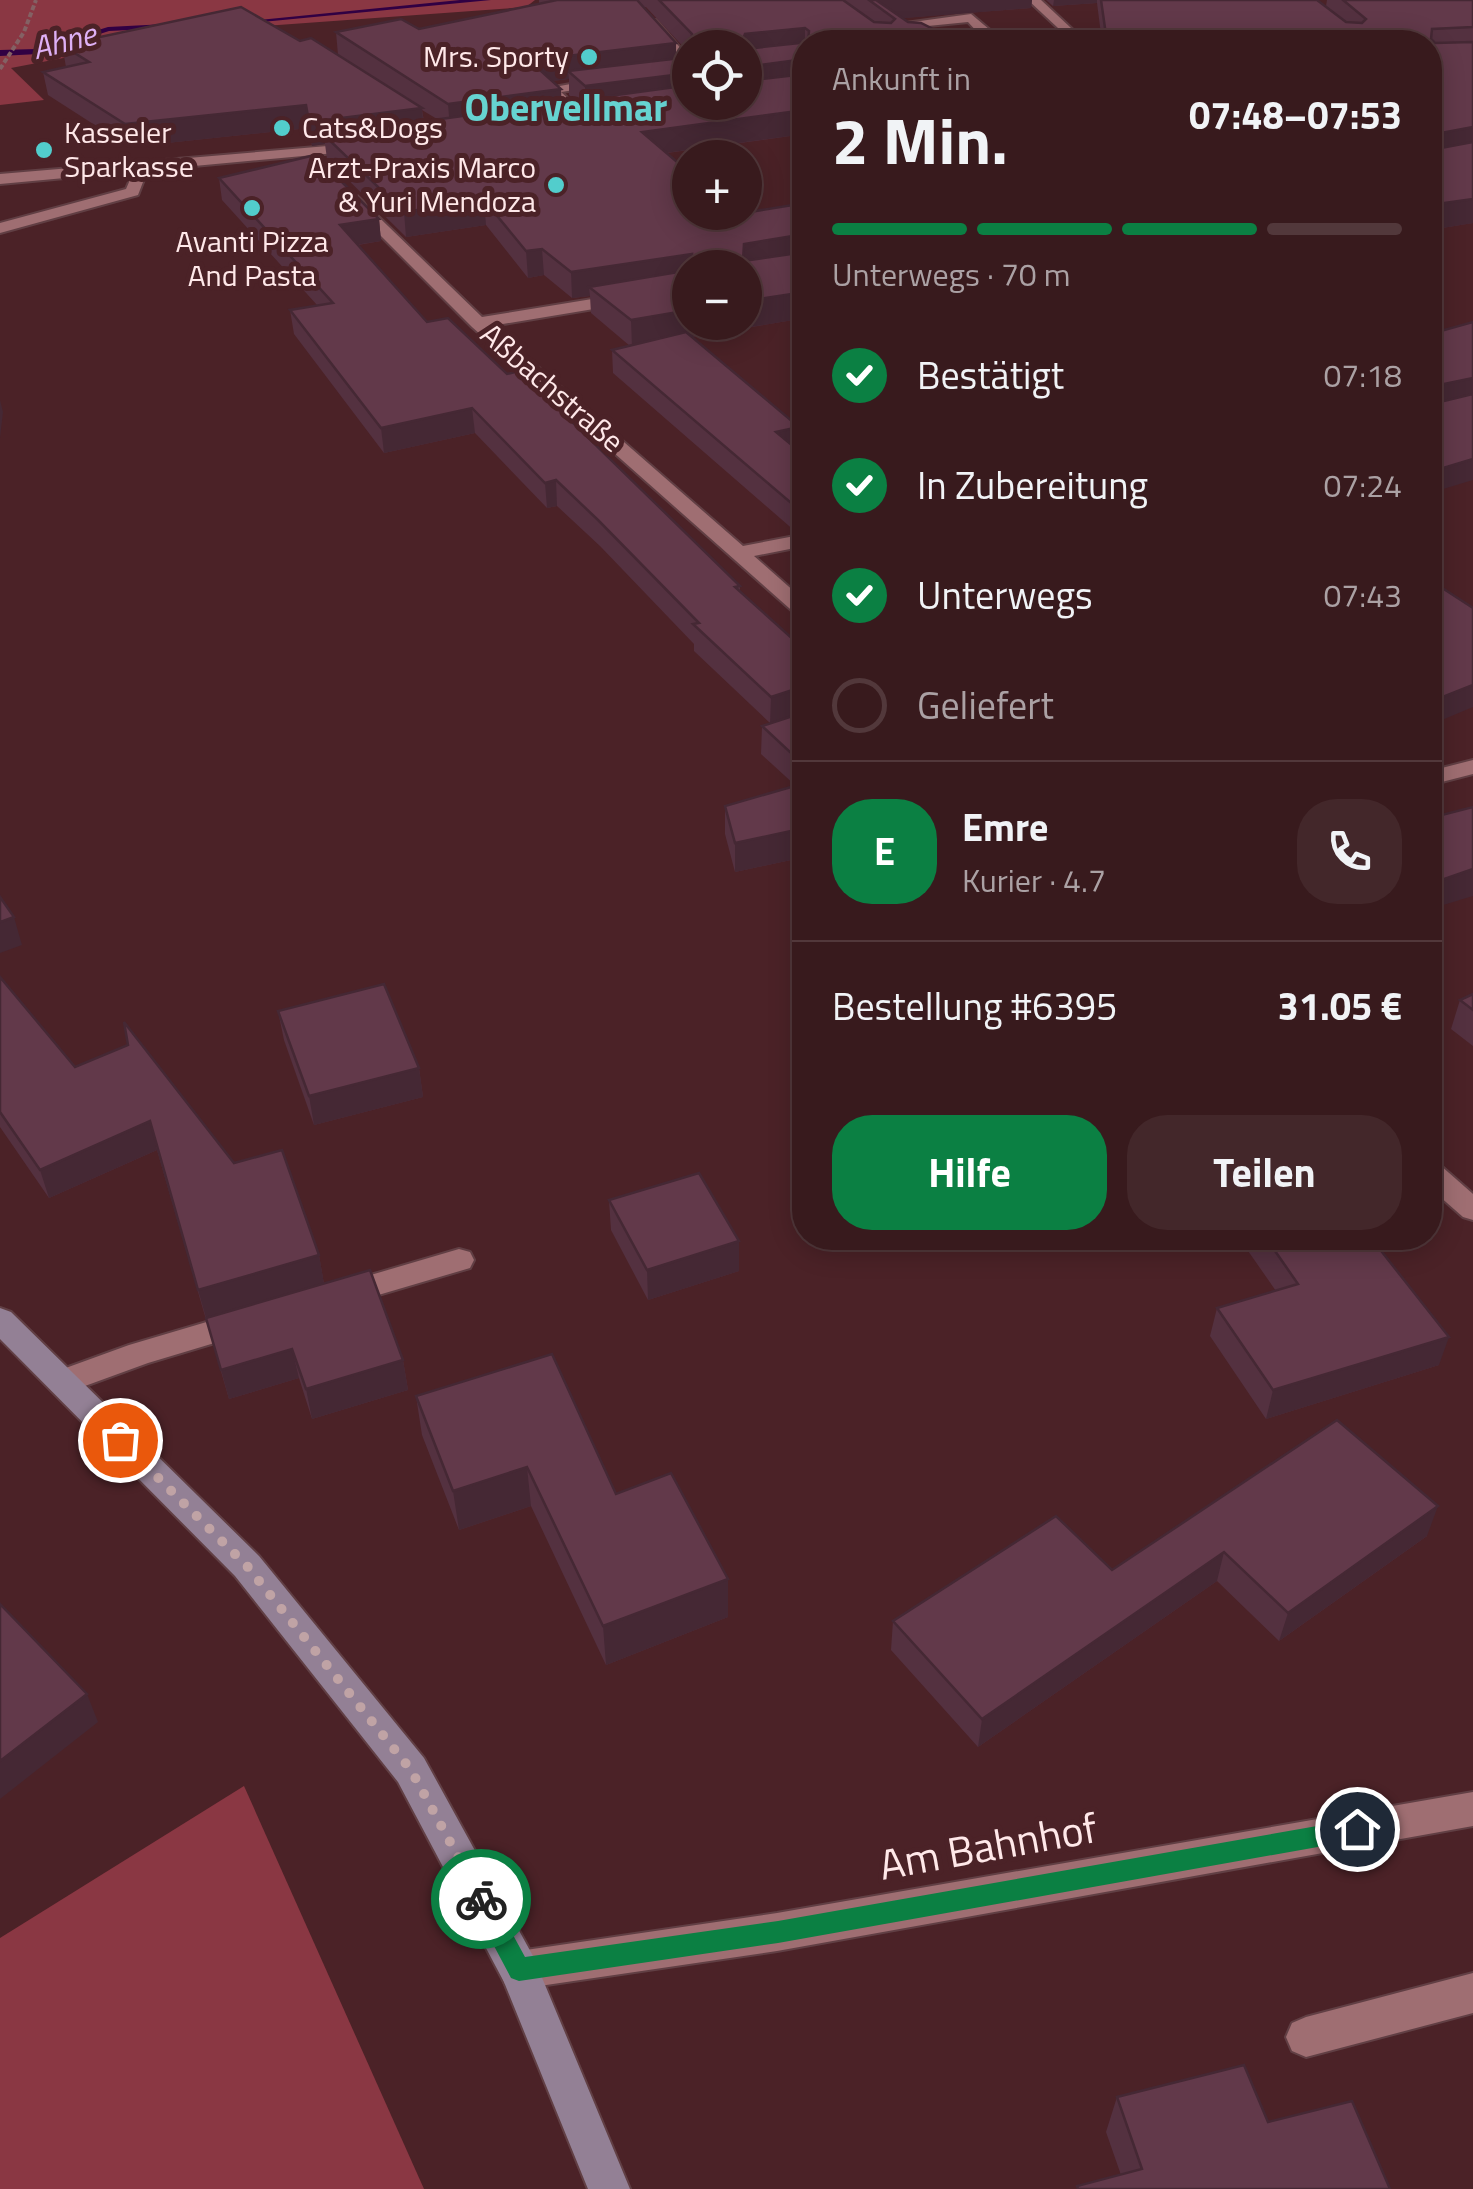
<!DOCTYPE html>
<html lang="de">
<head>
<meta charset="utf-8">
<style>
  body { margin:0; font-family:"Titillium Web",sans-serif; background:#43272a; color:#f1f3f6; height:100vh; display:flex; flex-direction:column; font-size:38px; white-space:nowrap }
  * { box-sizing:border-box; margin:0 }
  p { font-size:32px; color:#aba1a4 }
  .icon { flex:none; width:55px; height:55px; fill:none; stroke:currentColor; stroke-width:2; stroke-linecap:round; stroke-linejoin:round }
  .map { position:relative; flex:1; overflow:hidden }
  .sheet { position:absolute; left:792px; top:30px; width:650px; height:1220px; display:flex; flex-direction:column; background:#381a1d; border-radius:40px; box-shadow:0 5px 25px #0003,0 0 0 2px #52383b }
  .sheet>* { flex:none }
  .buttons { position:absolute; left:672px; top:30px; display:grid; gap:20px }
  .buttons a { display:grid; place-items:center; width:90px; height:90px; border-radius:50%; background:#381a1d; box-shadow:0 5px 25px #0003,0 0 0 2px #52383b; font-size:50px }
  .pin { position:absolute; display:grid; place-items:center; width:85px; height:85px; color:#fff; margin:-42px; border:5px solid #fff; border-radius:50%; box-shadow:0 2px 10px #0007 }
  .courier { position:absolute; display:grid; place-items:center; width:100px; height:100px; margin:-50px; border:8px solid #0b8043; border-radius:50%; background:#fff; color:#222; box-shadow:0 2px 12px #0007 }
  .headline em { font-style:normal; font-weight:700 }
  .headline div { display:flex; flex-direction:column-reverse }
  .headline { display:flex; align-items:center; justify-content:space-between; height:170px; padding:0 40px }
  h1 { font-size:65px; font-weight:700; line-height:75px }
  .bar { display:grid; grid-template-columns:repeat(4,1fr); gap:15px 10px; align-content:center; height:120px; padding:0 40px }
  .bar i { height:12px; border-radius:8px; background:#52383b }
  .bar .selected { background:#0b8043 }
  .bar p { grid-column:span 4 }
  .line { display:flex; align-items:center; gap:25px; padding:0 40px; border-top:2px solid #52383b }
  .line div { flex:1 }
  .round { display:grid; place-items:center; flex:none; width:105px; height:105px; border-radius:40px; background:#43272a }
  ol { padding:0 40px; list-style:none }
  li { display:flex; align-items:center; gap:30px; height:110px }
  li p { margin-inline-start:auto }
  li .icon { padding:10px; border-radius:50%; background:#0b8043; color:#fff; stroke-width:4 }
  li:last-child { color:#aba1a4 }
  li i { width:55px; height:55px; border:5px solid #52383b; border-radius:50% }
  .primary-button { display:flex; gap:20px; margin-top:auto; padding:20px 40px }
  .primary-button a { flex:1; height:115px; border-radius:40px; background:#0b8043; color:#fff; font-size:40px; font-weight:700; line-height:115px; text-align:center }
  .primary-button a+a { background:#43272a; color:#f1f3f6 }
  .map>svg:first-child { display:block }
</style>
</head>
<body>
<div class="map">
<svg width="1473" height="2189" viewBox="0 0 1473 2189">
  <rect width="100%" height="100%" fill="#4b2227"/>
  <g fill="#8a3743">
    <path d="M0,0H535L526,7L209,30L11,68L44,100L0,105Z"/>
    <path d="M244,1786L424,2189H0V1938Z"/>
  </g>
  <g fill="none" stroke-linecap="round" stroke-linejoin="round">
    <g fill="#310043" fill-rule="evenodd">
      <path d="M460,0H491L242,24L238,22Z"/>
      <path d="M166,24L169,28L109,31L38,54L0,56V50L37,49L108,27Z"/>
    </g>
    <defs>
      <g id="service">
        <path d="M971,14L996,35V41L927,42L934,38L980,35L968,22L908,28L923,42H909L891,25Z"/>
        <path d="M646,20H656L690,59V71L646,26Z"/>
        <path d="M604,78L609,79V85L561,92L590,119L583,123L543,89Z"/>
        <path d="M136,166L148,169L138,195L0,233V223L126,189Z"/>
        <path d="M459,1249L470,1252L474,1260L470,1268L341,1306L330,1303L326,1295L330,1287Z"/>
        <path d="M247,1310L258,1314L262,1322L258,1330L148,1363L63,1394L52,1391L47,1382L52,1373L129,1345Z"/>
        <path d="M1473,1973V2013L1306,2057L1292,2051L1286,2037L1292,2023L1306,2017Z"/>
      </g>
      <g id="minor">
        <path d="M1028,0H1041L1086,42H1073Z"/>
        <path d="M347,196H357L482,317L690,283V293L491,326L743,546L805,534V546L754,556L805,601V618L798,616L472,327L347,202Z"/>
        <path d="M1473,760V774L1430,785V771Z"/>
        <path d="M1430,1162L1440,1165L1473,1194V1220L1463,1217L1430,1188Z"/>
        <path d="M1473,1792V1826L777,1951L519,1989L505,1984L499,1970L505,1956L519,1951L777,1913Z"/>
      </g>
      <path id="tertiary" d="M363,143L370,147L368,150L0,184V174Z"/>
      <path id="secondary" d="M0,1308L11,1312L259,1556L424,1758L533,1956L630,2189H588L504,1982L398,1782L235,1576L0,1339Z"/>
    </defs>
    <use href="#service" stroke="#613f44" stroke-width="4"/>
    <use href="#minor" stroke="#613f44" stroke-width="4"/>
    <use href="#tertiary" stroke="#613f44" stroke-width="4"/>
    <use href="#secondary" stroke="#613f44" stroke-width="4"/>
    <path stroke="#846164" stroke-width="4" stroke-dasharray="5 2.5" stroke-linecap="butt" d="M0,69L24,32L36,0"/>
    <use href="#service" fill="#9f6e72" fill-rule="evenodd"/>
    <use href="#minor" fill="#9f6e72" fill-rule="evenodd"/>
    <use href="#tertiary" fill="#9f6e72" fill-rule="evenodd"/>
    <use href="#secondary" fill="#938095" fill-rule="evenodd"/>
  </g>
  <g fill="#543140" fill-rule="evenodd">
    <path d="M539,0H1032L1031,8L902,18L908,22L805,42V134L667,153L737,214L805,203V318L692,337L805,456V531L796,532L613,373L612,350L630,346L591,313L590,296L572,298L544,275L528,278L486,225L406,237L327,159L325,144L312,146L309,128L129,147L48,95L43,72L66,67L62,45L300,41L338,55L336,32L419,29L539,4ZM644,7H646L690,54V48H745V102H690V57L676,58ZM569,79V95L576,101L562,103L552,81ZM422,110L437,119L424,121Z"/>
    <path d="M1046,0H1317L1326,6L1327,0H1473V223L1430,230V42H1102L1097,3L1053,6Z"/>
    <path d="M219,178L379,219L381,241L358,245L427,322L507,374L740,586V592L805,650V857L735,872L725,834V806L796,786L761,754L762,726L770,723L694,651V644L600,546L557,506L547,508L475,433L384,453L294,334L290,310L317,305L222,200Z"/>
    <path d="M0,977L75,1067L234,1163L319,1255L324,1284L403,1360L408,1390L312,1419L299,1378L229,1399L157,1150L49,1198L0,1127Z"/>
    <path d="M1473,994V1046L1451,1029L1460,1000Z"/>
    <path d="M278,1011L419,1068L423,1097L314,1125L284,1040Z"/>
    <path d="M609,1200L739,1271L648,1300L611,1230Z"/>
    <path d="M1239,1238H1371L1439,1365L1266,1419L1210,1336L1217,1308L1276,1291Z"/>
    <path d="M416,1396L616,1494L728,1579V1617L606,1665L531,1506L459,1530L422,1435Z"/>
    <path d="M1337,1420L1427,1536L1279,1641L1217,1581L978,1747L891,1650L893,1621L1112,1570Z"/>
    <path d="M1117,2097L1268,2122L1390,2189H1077V2186L1121,2175L1106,2132Z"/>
  </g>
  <g fill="#452834">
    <path d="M873,0H1032L1031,8L894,19Z"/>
    <path d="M1054,0H1097V3L1053,6Z"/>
    <path d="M805,28V50L745,57V48H741L745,34Z"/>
    <path d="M676,43V66L568,71L569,79L545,82L561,89L562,113L450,128L448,104L541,71L543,59Z"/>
    <path d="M805,59V82L745,90V67Z"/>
    <path d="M689,73L690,96L586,110L585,86Z"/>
    <path d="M306,105L309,128L129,147L125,124Z"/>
    <path d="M422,108L424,131L324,135L325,144L312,146L309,122Z"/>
    <path d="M805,110V134L643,156L642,132Z"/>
    <path d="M1473,127V147L1430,152L1435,134Z"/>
    <path d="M1473,199V223L1430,230V205Z"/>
    <path d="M484,200L486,225L406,237L404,212Z"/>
    <path d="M379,219L381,241L342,247L340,225Z"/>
    <path d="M805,234L804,260L743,268L744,244Z"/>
    <path d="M542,249L544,275L528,278L526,251Z"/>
    <path d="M692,254L690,281L589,287L590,296L572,298L571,272Z"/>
    <path d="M805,292V318L632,347L631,320L690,310V322H745V301Z"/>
    <path d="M1473,378V395L1430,407L1434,386Z"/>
    <path d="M0,400L3,412L0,438Z"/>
    <path d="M472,408L475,433L384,453L381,428Z"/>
    <path d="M799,427L798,450L776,432Z"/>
    <path d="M1473,459V480L1430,493V472Z"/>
    <path d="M556,480L557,506L547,508L545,483Z"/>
    <path d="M1473,685V707L1430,725V702Z"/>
    <path d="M805,686V713L770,724L771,697Z"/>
    <path d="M805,828V857L735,872V843Z"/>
    <path d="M1473,869V896L1430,909V884Z"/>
    <path d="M14,917L22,945L0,953V922Z"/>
    <path d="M419,1068L423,1097L314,1125L309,1096Z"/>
    <path d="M150,1121L157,1150L49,1198L40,1170Z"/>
    <path d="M739,1241V1271L648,1300L647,1270Z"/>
    <path d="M319,1255L324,1284L206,1318L198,1290Z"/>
    <path d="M1449,1337L1439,1365L1266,1419L1273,1390Z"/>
    <path d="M292,1349L299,1378L229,1399L221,1370Z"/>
    <path d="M403,1360L408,1390L312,1419L306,1389Z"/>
    <path d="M527,1467L531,1506L459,1530L453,1491Z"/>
    <path d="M1438,1506L1427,1536L1279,1641L1288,1613Z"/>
    <path d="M1224,1552L1217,1581L978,1747L982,1719Z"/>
    <path d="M728,1579V1617L606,1665L603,1626Z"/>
    <path d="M87,1694L98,1722L0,1799V1761Z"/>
  </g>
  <g fill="#62394a" stroke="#452834" stroke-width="2.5">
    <path d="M557,0H637L676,43L543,59L541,71L561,89L448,104L336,32L401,19L419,29Z"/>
    <path d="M659,0H843L874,22L891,23L895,19L869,0H876L908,22L921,23L959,42H805V59L745,67V49L808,42L809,31L805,28L745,34L741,46L743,48H691L692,34Z"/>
    <path d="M1101,0H1317L1346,22L1362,23L1366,19L1343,0H1473V27L1432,29L1431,39L1435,43L1473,42V127L1435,134L1431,145L1436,149L1473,142V199L1430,205V42H1107Z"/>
    <path d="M241,7L300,41L311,38L422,108L309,122L306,105L125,124L43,72L89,62L62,45Z"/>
    <path d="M690,57V73L585,86L568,71Z"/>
    <path d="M805,74V110L642,132L690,173V212H736L737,214L805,203V234L744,244L743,261L805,252V292L745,301V268H691L692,254L571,272L542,249L526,251L484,200L404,212L324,135L690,85V102H745V81Z"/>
    <path d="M315,155L379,219L340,225L427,322L448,318L507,374L520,371L740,586L735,587L805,650V686L771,697L693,624L699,623L598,520L556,480L545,483L472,408L381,428L290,310L333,303L219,178Z"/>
    <path d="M690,270V310L631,320L589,287Z"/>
    <path d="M1473,322V378L1434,386L1431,399L1436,403L1473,394V459L1430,472V334Z"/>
    <path d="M686,332L799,427L776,432L805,456V507L797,508L612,350Z"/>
    <path d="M1433,582L1473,608V685L1430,702V583Z"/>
    <path d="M805,712V766L762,726Z"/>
    <path d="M805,783V828L735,843L725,806Z"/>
    <path d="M1473,807V869L1430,884V818Z"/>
    <path d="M0,897L14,917L0,922Z"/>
    <path d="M0,977L75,1067L128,1045L124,1022L234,1163L282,1150L319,1255L198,1290L150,1121L40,1170L0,1112Z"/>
    <path d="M384,984L419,1068L309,1096L278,1011Z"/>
    <path d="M1473,994V1010L1460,1000Z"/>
    <path d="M699,1173L739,1241L647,1270L609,1200Z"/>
    <path d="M1266,1238H1371L1449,1337L1273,1390L1217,1308L1298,1284Z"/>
    <path d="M370,1270L403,1360L306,1389L292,1349L221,1370L206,1318Z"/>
    <path d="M552,1354L616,1494L671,1473L728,1579L603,1626L527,1467L453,1491L416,1396Z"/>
    <path d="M1337,1420L1438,1506L1288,1613L1224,1552L982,1719L893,1621L1056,1516L1112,1570Z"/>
    <path d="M0,1604L87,1694L0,1761Z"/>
    <path d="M1244,2065L1268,2122L1352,2101L1390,2189H1078L1077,2186L1142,2169L1117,2097Z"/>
  </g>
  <path fill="#0b8043" d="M1357,1819L1365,1822L1368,1829L1365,1837L1357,1840L778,1943L519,1981L511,1978L469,1899L472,1891L481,1888L489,1891L525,1957L778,1921Z"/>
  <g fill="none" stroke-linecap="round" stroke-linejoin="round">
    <path stroke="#c0a3a5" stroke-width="10" stroke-dasharray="0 18" d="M120,1440L247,1566L411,1770L481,1899"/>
  </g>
  <g fill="#52cdcc" stroke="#4b2227" stroke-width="4">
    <circle cx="589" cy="57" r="10"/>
    <circle cx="282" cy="128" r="10"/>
    <circle cx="44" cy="150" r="10"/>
    <circle cx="556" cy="185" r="10"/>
    <circle cx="252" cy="208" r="10"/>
  </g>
  <g text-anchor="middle" stroke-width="10" stroke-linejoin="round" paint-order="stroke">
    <g font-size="30" fill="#ffe8e9" stroke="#4b2227" text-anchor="end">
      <text x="569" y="67">Mrs. Sporty</text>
      <text x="302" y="138" text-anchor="start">Cats&amp;Dogs</text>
      <text x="64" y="143" text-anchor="start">Kasseler<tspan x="64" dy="34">Sparkasse</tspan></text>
      <text x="536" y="178">Arzt-Praxis Marco<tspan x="536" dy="34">&amp; Yuri Mendoza</tspan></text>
      <text x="252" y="252" text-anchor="middle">Avanti Pizza<tspan x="252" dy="34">And Pasta</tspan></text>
    </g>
    <g font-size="30" fill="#ffe8e9" stroke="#4b2227">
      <text transform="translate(552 388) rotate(41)" y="10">Aßbachstraße</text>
    </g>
    <g font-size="32" font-style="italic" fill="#deb0f5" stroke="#4b2227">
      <text transform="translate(64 41) rotate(-14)" y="11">Ahne</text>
    </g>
    <g font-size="38" font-weight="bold" fill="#66d3d1" stroke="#4b2227">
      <text x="566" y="121">Obervellmar</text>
    </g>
    <g font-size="42" fill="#ffe8e9" stroke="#4b2227">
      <text transform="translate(988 1846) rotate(-10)" y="15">Am Bahnhof</text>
    </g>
  </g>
</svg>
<div class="buttons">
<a><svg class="icon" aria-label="locate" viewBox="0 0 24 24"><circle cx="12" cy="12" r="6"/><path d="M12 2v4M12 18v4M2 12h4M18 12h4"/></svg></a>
<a>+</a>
<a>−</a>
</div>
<div class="pin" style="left:120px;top:1440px;background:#ea580c"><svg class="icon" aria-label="bag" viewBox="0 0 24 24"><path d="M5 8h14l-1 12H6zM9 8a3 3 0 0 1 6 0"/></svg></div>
<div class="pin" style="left:1357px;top:1829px;background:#1f2937"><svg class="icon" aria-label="home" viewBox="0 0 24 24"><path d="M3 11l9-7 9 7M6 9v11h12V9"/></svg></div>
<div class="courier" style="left:481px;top:1899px"><svg class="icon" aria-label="bike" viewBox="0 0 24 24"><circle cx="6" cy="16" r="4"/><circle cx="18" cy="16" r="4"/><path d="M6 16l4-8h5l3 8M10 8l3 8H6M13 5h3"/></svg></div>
<section class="sheet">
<div class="headline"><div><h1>2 Min.</h1><p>Ankunft in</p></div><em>07:48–07:53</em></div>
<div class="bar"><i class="selected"></i><i class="selected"></i><i class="selected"></i><i></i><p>Unterwegs · 70 m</p></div>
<ol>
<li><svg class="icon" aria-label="check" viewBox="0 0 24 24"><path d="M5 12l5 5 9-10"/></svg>Bestätigt<p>07:18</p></li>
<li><svg class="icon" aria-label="check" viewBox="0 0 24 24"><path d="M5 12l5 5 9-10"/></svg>In Zubereitung<p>07:24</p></li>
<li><svg class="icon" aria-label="check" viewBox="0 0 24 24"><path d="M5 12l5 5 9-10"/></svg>Unterwegs<p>07:43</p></li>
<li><i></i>Geliefert</li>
</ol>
<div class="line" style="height:180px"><b class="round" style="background:#0b8043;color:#fff">E</b><div><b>Emre</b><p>Kurier · 4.7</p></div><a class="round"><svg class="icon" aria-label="phone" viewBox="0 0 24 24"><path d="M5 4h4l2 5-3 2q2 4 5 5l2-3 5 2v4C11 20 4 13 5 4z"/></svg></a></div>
<div class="line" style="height:130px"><div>Bestellung #6395</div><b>31.05 €</b></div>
<div class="primary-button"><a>Hilfe</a><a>Teilen</a></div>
</section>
</div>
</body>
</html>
